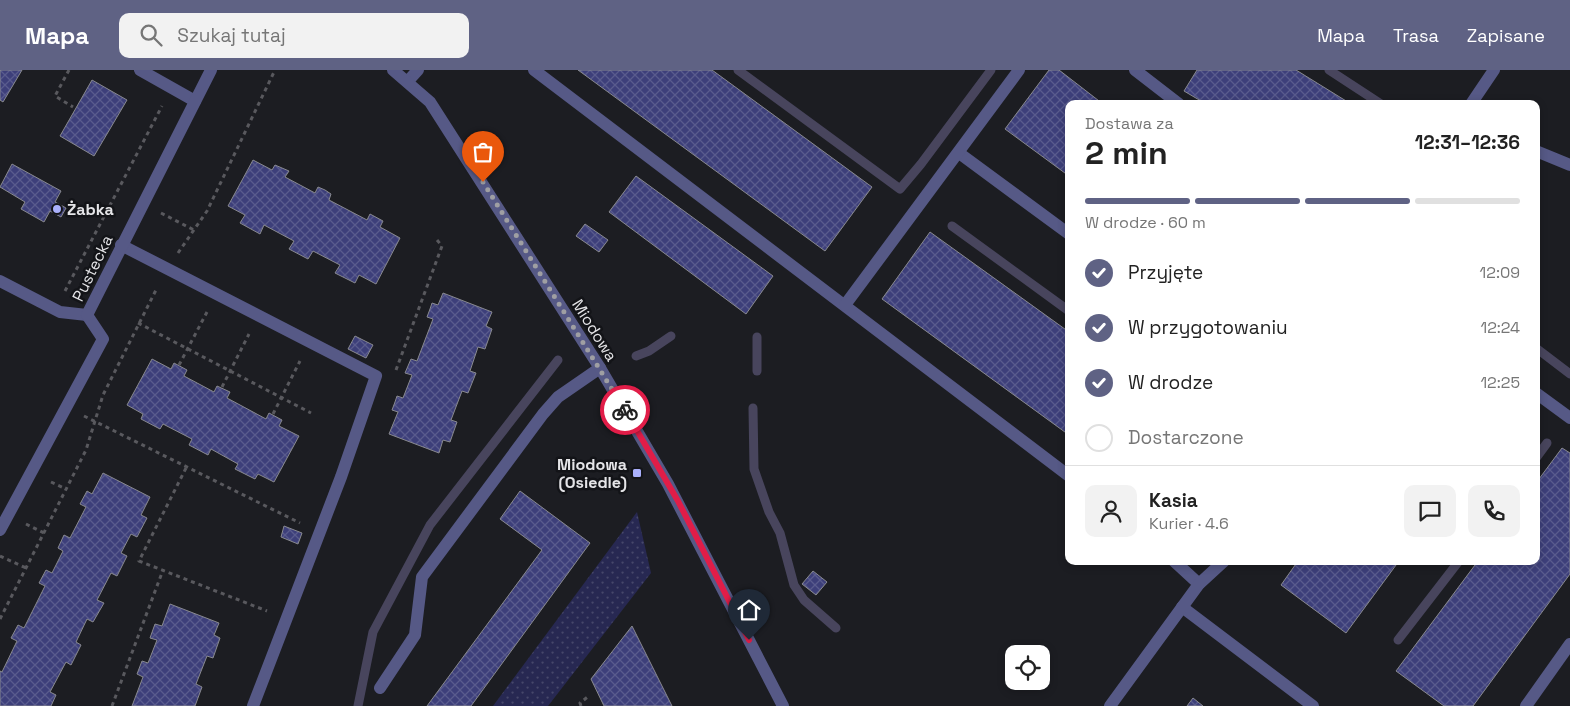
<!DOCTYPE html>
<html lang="pl">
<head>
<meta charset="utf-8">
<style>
  body { margin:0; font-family:"Space Grotesk",sans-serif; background:#f2f2f2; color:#222; height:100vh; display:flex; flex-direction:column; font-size:19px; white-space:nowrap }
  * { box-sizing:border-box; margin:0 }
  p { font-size:16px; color:#767676 }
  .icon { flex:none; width:28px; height:28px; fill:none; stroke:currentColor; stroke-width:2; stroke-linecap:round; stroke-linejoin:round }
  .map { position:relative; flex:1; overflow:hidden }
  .panel { position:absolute; left:1065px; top:30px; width:475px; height:465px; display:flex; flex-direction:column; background:#fff; border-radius:10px; box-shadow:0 2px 8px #0003 }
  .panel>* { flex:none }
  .controls { position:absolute; left:1005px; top:575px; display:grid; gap:10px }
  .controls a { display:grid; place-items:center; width:45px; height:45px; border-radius:10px; background:#fff; box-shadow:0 2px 8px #0003; font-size:25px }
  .pin { position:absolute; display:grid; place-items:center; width:42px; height:42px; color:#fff; margin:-51px -21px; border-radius:50% 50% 50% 0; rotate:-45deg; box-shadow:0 0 5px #0007 }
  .pin .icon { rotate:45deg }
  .courier { position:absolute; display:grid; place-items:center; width:50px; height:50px; margin:-25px; border:4px solid #e11d48; border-radius:50%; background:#fff; color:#222; box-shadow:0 1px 6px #0007 }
  .headline em { font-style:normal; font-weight:800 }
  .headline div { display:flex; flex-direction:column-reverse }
  .headline { display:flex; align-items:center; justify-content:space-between; height:85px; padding:0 20px }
  h1 { font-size:32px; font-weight:800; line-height:38px }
  .bar { display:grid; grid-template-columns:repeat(4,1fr); gap:8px 5px; align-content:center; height:60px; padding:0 20px }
  .bar i { height:6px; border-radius:4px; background:#e0e0e0 }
  .bar .on { background:#5f6284 }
  .bar p { grid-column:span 4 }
  .line { display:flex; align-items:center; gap:12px; padding:0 20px; border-top:1px solid #e0e0e0 }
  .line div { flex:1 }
  .round { display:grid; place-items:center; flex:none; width:52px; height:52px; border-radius:10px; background:#f2f2f2 }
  ol { padding:0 20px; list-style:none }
  li { display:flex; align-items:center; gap:15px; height:55px }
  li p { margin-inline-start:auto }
  li .icon { padding:5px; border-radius:50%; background:#5f6284; color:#fff; stroke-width:4 }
  li:last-child { color:#767676 }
  li i { width:28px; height:28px; border:2px solid #e0e0e0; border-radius:50% }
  header { display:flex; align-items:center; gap:30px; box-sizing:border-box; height:70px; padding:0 25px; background:#5f6284; color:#fff }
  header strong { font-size:24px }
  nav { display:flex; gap:28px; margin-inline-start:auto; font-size:18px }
  .search { width:350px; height:45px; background:#f2f2f2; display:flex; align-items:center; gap:12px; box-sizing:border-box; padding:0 18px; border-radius:10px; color:#767676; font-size:19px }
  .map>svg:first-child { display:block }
</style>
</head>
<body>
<header>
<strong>Mapa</strong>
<div class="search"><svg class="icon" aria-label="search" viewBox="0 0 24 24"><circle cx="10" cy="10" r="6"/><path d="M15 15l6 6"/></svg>Szukaj tutaj</div>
<nav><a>Mapa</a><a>Trasa</a><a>Zapisane</a></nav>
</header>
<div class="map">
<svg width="1570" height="636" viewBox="0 0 1570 636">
  <defs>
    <pattern id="grass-dots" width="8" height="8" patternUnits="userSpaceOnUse" patternTransform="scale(1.25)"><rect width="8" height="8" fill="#272852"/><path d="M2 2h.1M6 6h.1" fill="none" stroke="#46476b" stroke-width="1.8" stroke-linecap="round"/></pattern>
    <pattern id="building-cross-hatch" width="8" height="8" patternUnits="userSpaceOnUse" patternTransform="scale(1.25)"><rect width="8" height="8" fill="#3d3f7a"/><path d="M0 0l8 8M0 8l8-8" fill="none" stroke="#595b8d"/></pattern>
  </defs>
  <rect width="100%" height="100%" fill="#1c1d22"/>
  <path fill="url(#grass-dots)" d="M637,442L651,503L548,636H493Z"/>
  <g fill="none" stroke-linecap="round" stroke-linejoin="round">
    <g stroke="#48455d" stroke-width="9">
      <path d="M738,0L900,119L921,94L991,0"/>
      <path d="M1329,0L1381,34"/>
      <path d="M952,156L1069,241"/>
      <path d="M1536,278L1570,304"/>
      <path d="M636,286L649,281L671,266"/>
      <path d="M757,301V267"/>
      <path d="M753,338L754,399L769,442L780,463L794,515L804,530L836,558"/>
      <path d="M1536,388L1547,373"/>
      <path d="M1398,570L1459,491"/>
      <path d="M358,636L373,562L430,455L558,290"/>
    </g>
  </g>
  <g fill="url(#building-cross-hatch)" stroke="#88898f">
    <path d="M0,0H22L3,32L0,30Z"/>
    <path d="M578,0H712L872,117L825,181Z"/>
    <path d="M1049,0H1059L1103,34H1069V106L1005,59Z"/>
    <path d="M1197,0H1296L1351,34H1206L1184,21Z"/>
    <path d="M92,10L127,30L94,86L60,66Z"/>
    <path d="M253,90L272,100L275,95L289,101L285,107L315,123L318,117L325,120L331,124L329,130L367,150L370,144L383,151L380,157L400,168L376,214L359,205L355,213L335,203L340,195L313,181L308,189L289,179L294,171L264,155L260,164L240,153L245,145L228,136Z"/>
    <path d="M12,94L61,121L55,132L66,138L61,147L50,141L44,152L21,139L25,132L0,117Z"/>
    <path d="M636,106L773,206L746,244L609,142Z"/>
    <path d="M585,154L608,170L599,182L576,166Z"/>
    <path d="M930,162L1069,262V365L882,229Z"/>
    <path d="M443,223L492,242L486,256L492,259L485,279L478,277L470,301L476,303L468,323L462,321L451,350L457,352L450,372L443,370L439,383L389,364L398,342L392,340L395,332L397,326L403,328L412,305L405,303L411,289L417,291L433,249L427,247L430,239L432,233L438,235Z"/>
    <path d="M355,266L373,275L366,288L348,279Z"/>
    <path d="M152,289L171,299L174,293L187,300L184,306L214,322L217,316L230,322L227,328L266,349L269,343L282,350L279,356L299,366L274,412L258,404L255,409L235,399L238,394L211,379L208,385L189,375L192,369L163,354L160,359L141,349L143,344L127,335Z"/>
    <path d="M1562,378L1570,383V504L1473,636H1444L1396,601L1478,491H1536V413Z"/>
    <path d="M103,403L150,427L141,445L147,448L137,467L131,464L121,483L127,486L117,506L111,503L97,530L104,533L93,552L87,549L76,572L81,575L71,595L66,592L50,622L56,625L51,636H0V601L2,602L17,571L11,568L18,555L24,558L45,516L39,513L46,500L52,503L63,481L58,478L64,465L70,468L86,437L80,434L87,421L92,424Z"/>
    <path d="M520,421L590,473L471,636H427L542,480L500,449Z"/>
    <path d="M284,456L302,463L298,474L281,467Z"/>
    <path d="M1298,491H1399L1346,563L1281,515Z"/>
    <path d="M813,501L827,512L816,525L802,514Z"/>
    <path d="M170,534L219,553L214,565L220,568L213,588L207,586L196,614L202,617L195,636H132L143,607L137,604L142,591L148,593L157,570L150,568L155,554L162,556Z"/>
    <path d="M632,556L672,636H604L591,609Z"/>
    <path d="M1193,628L1203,636H1187Z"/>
  </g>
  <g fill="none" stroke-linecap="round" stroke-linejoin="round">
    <g stroke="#59595e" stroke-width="3" stroke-dasharray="4 4" stroke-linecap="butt">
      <path d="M69,0L55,26L73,37"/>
      <path d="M161,143L194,160"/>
      <path d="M178,183L207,141L275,0"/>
      <path d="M65,221L162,36"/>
      <path d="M138,253L311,343"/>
      <path d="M179,295L207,242"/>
      <path d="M396,300L442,176L437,170"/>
      <path d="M222,317L249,264"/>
      <path d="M273,344L300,291"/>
      <path d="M84,346L300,453"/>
      <path d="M186,398L139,491L267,541"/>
      <path d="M51,412L66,419"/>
      <path d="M26,454L44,463"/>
      <path d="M0,486L26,498"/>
      <path d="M0,549L86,380L103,325L157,218"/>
      <path d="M112,636L163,500"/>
      <path d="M581,636L580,633L590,625"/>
    </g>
    <g stroke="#565986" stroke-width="12">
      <path d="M140,0L195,31"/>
      <path d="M534,0L1069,406"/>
      <path d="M1135,0L1179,34"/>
      <path d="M408,11L418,0"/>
      <path d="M1471,34L1494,0"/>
      <path d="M1536,81L1570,95"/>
      <path d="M959,83L1069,164"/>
      <path d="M845,235L1019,0"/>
      <path d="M1536,323L1570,348"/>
      <path d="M1174,491L1199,514"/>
      <path d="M1182,537L1313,636"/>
      <path d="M380,618L415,565L422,507L543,344L558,327L600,298"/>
      <path d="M1110,636L1199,514L1224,491"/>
      <path d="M1526,636L1570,574"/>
    </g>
    <g stroke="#565986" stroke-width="12">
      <path d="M121,175L376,306L341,407L253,636"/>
      <path d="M0,211L60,242L87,245"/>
      <path d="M0,460L103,269L87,245L211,0"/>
    </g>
    <path stroke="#565986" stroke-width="12" d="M393,0L430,32L600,298L668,414L783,636"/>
  </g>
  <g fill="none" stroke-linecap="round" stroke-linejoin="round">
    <path stroke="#9f9fa3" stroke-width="5" stroke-dasharray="0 9" d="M483,112L625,340"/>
    <path stroke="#e11d48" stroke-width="6" d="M625,340L678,431L749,570"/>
  </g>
  <g fill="#aab0fc" stroke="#131418" stroke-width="2">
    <circle cx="57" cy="139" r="5"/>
    <rect x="632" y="398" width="10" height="10" rx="2.5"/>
  </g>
  <g text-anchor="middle" stroke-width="5" stroke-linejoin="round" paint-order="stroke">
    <g font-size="16" font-weight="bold" fill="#e5e5e8" stroke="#131418" text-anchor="start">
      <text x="67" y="145">Żabka</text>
      <text x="627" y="400" text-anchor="end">Miodowa<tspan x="627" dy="18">(Osiedle)</tspan></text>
    </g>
    <g font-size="16" fill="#e5e5e8" stroke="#131418">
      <text transform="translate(92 198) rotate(-64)" y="6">Pustecka</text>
      <text transform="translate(595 260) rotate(58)" y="6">Miodowa</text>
    </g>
  </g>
</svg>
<div class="controls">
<a><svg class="icon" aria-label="locate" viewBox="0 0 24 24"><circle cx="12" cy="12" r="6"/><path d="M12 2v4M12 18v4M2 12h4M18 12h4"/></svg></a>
</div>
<div class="pin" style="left:483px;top:112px;background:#ea580c"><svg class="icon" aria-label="bag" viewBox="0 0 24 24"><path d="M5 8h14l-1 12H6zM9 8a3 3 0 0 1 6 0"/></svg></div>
<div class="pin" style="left:749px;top:570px;background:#1f2937"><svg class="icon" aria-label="home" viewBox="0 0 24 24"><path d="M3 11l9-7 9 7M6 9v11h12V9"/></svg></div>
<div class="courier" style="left:625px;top:340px"><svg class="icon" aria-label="bike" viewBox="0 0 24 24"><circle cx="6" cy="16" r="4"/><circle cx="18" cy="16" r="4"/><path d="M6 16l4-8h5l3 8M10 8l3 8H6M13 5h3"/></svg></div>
<section class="panel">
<div class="headline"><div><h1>2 min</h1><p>Dostawa za</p></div><em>12:31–12:36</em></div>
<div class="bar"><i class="on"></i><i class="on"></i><i class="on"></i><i></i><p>W drodze · 60 m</p></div>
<ol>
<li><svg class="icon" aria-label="check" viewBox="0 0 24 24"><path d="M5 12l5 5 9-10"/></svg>Przyjęte<p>12:09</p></li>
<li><svg class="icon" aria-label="check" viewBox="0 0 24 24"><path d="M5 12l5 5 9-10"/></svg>W przygotowaniu<p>12:24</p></li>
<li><svg class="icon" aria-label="check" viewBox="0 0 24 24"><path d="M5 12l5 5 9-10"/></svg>W drodze<p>12:25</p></li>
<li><i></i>Dostarczone</li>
</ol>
<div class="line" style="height:90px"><a class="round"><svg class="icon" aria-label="person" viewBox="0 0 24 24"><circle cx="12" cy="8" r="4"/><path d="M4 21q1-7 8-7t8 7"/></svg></a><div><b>Kasia</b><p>Kurier · 4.6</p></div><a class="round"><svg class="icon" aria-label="chat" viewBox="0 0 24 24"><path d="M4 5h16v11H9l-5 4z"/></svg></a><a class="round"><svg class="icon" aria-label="phone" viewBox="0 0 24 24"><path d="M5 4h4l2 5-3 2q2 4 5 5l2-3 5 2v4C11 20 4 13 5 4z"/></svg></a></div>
</section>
</div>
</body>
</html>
